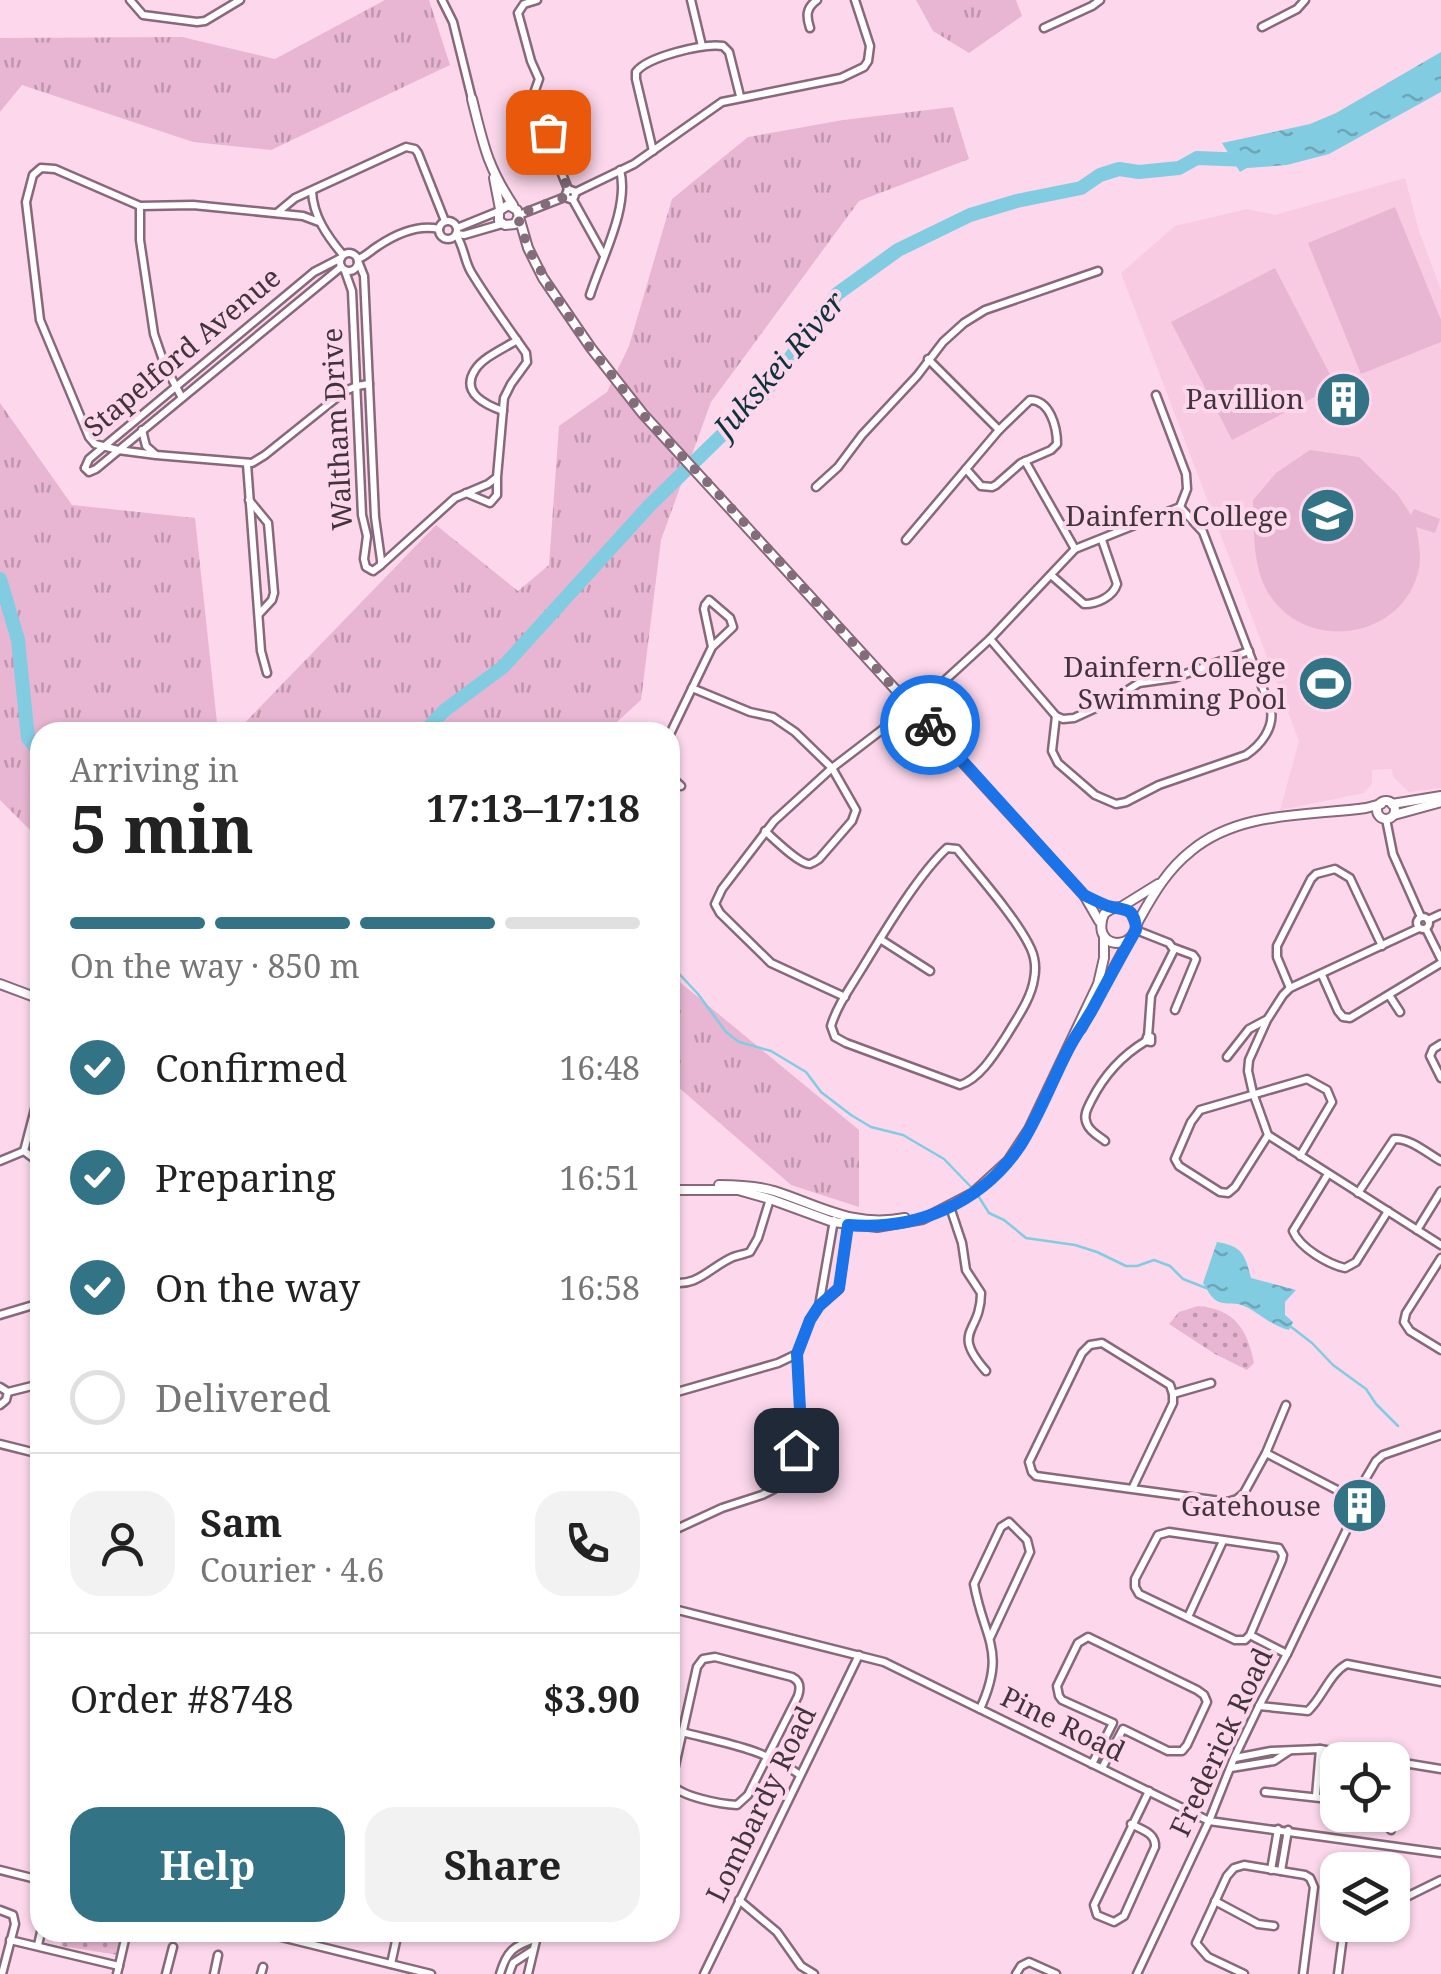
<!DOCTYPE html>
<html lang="en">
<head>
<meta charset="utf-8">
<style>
  body { margin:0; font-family:"Noto Serif",serif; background:#f2f2f2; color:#222; height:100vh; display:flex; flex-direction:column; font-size:38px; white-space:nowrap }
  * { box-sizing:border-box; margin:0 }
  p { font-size:32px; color:#767676 }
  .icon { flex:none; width:55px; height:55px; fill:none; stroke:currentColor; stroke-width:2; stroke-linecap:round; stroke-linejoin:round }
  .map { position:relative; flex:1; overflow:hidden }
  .details { position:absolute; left:30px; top:722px; width:650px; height:1220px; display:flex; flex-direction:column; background:#fff; border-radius:30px; box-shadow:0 2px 8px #0004 }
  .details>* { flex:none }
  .controls { position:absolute; left:1320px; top:1742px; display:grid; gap:20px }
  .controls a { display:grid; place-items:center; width:90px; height:90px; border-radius:20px; background:#fff; box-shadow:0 2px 8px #0004; font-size:50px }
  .pin { position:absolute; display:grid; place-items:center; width:85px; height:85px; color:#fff; margin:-42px; border-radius:20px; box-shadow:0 5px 15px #0006 }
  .courier { position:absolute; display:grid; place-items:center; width:100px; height:100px; margin:-50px; border:8px solid #1a73e8; border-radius:50%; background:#fff; color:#222; box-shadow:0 2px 12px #0007 }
  .summary em { font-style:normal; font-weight:700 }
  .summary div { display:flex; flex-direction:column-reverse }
  .summary { display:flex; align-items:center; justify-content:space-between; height:170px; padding:0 40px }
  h1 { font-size:65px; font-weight:700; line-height:75px }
  .bar { display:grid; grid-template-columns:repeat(4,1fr); gap:15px 10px; align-content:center; height:120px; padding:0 40px }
  .bar i { height:12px; border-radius:8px; background:#e0e0e0 }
  .bar .current { background:#327386 }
  .bar p { grid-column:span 4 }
  .line { display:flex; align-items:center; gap:25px; padding:0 40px; border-top:2px solid #e0e0e0 }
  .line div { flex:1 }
  .round { display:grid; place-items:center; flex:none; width:105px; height:105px; border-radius:30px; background:#f2f2f2 }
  ol { padding:0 40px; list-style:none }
  li { display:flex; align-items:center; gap:30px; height:110px }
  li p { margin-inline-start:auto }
  li .icon { padding:10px; border-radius:50%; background:#327386; color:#fff; stroke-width:4 }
  li:last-child { color:#767676 }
  li i { width:55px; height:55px; border:5px solid #e0e0e0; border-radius:50% }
  .button { display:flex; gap:20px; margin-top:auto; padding:20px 40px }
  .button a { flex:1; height:115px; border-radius:30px; background:#327386; color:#fff; font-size:40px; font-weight:700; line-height:115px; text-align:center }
  .button a+a { background:#f2f2f2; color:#222 }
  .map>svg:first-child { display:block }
</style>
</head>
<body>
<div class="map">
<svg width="1441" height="1974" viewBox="0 0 1441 1974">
  <defs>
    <pattern id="grass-tufts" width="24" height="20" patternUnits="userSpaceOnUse" patternTransform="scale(2.5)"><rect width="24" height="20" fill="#e8b6d2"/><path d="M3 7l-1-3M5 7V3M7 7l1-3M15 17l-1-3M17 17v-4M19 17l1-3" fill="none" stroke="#be95ac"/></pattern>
    <pattern id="park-dots" width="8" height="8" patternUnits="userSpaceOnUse" patternTransform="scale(2.5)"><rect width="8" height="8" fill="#e8b6d2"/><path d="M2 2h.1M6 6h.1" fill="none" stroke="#be95ac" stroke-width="1.8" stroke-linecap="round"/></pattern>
    <pattern id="water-ripples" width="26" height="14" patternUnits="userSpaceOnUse" patternTransform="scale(2.5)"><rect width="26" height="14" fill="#82cce2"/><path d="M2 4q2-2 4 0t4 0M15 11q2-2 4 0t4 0" fill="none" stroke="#6ca6b8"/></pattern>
  </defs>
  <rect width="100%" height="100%" fill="#fdd8ec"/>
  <path fill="#f8cbe3" d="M1405,178L1419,231L1441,290V788L1409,792L1393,777L1392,769L1372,770V784L1364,793L1280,810L1299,741L1121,273L1175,226L1247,209L1275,215Z"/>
  <g fill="url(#grass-tufts)">
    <path d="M385,0H429L450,65L271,150L193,142L22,85L0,112V38L182,37L275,59Z"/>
    <path d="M916,0H1016L1022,16L969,53L933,31Z"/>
    <path d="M953,107L969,159L859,201L711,402L661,540L641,700L606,732H236L436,525L518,591L549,565L559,426L607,392L629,346L672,199L748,137L843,120Z"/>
    <path d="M0,403L72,505L195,518L218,732H40V840L0,800Z"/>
    <path d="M670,974L859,1130V1207L791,1185L670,1080Z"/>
  </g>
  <g fill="url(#park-dots)">
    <path d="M1198,1306C1235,1309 1247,1329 1254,1363L1247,1370L1215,1354L1169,1324L1179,1312Z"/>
    <path d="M65,1933H122L118,1955L61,1946Z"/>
  </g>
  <g fill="#e8b6d2">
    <path d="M1395,207L1441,320V342L1361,374L1308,243Z"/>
    <path d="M1275,268L1336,386L1232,440L1171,322Z"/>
    <path d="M1310,450L1359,457L1398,495L1411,515L1414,509L1440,519L1435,533L1416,527C1419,542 1422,558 1418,573C1400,639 1309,652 1271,597C1252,571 1254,530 1253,500L1276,473Z"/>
  </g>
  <g fill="url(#water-ripples)">
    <path d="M1441,52V92L1329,154L1287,165L1247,168L1240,172L1222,143L1310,124L1336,113Z"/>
    <path d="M1331,661L1346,694L1319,705L1305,672Z"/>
    <path d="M1217,1242C1242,1246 1245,1254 1251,1278L1296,1290L1285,1302V1315L1293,1322L1289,1330C1271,1326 1260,1313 1244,1306C1236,1302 1227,1305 1219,1302C1211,1299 1207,1289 1203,1283Z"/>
  </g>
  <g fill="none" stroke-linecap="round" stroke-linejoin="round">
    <g stroke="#82cce2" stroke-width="2.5">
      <path d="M670,964L698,994L726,1032L739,1042L771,1051L806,1072L821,1092L851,1115L871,1127L903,1135L944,1159L972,1188"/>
      <path d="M977,1194L989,1213L1004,1220L1026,1238L1075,1245L1097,1252L1126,1266H1137L1154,1260L1170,1266L1183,1279L1206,1288"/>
      <path d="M1290,1326L1312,1343L1333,1365L1366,1389L1376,1404L1398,1426"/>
    </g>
    <g stroke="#82cce2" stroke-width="14">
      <path d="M0,579L18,640L28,738L40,753"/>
      <path d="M424,732L445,710L503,667L649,506L763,395L837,294L898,250L970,215L1017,201L1081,188L1100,175L1119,169L1139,172L1179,168L1197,158L1249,160"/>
    </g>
    <defs>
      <g id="minor">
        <path d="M130,0L143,15L197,22L205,21L240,0"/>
        <path d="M442,0L453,22L472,99"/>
        <path d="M537,0L524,4L518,13L531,61L539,79L533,96L536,103L548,115V139L568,189"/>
        <path d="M691,0L702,46"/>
        <path d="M1262,27L1297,9L1305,0"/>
        <path d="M810,28C806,16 806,8 817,0"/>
        <path d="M1044,28L1092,6L1100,0"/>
        <path d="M653,151L636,79V72C647,57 703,43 723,46L729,52L740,96"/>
        <path d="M312,191C313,216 327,236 343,255"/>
        <path d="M576,192L634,164L722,102L841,78L864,67L868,61L870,46L855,0"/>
        <path d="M573,200L576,192L568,189L565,197L573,200L603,254"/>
        <path d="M140,206V240L154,334L165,366L181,396"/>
        <path d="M277,213L295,198L406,147L415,149L418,153L445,221"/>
        <path d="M519,215L565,197"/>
        <circle cx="448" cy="230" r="9"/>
        <path d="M319,222L303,216L193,205L140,206L55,169L41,168L33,175L26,202L40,320L89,437L95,444L118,450L156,455L252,463L265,455L345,391L357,386L369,384"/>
        <path d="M457,228L499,211"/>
        <path d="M457,234L464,235L502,224"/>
        <circle cx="349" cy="262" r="9"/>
        <path d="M358,259C366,256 370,251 378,246C396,234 417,224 439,229"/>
        <path d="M345,271L352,291L362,515L367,536L364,559L366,567L373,571L381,565V560L375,517L364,276L358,261"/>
        <path d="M590,295C601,260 630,207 620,170"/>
        <path d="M928,359L999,430"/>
        <path d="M1156,395L1186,474L1187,489L1180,507"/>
        <path d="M1030,400C1050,400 1057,427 1057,444L1051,450L1021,463L996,485L992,487L981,486L966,469L999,430Z"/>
        <path d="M503,411C486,405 460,393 475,370C483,357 505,348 517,340"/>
        <path d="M142,430L146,446L155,454"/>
        <path d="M1025,461L1075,549"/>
        <path d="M247,464L261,651L267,673"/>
        <path d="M85,468L89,459L314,272L341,258"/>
        <path d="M85,468L89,472L96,469L341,267"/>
        <path d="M816,487L838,467L862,435L917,376L943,342L964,323L985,310L1098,271"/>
        <path d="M466,493L490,503L497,495V479"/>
        <path d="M249,500L268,523L274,593L272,600L259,614"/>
        <path d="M906,540L966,469"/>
        <path d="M382,564L455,498L488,484L497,477L504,398L511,384L527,362L526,353C507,326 488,300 471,272C464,260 464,246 456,235"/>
        <path d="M1051,575L1084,604C1097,604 1113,597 1117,584L1102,540"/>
        <path d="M990,639L1056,716L1063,719L1074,718L1111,701L1139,683L1174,678L1249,651"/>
        <path d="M692,688L750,712L773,717L795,732L832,768L856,810L852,821L819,859C816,861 813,863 810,864C800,865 774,839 765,831"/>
        <path d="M917,698L942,683L990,639L1075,549L1180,507"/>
        <path d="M923,707L941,688L942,683"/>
        <path d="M1056,716L1052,751L1058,763L1095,795L1116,804L1126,802L1159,785L1246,755C1261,745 1274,728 1271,710L1203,532L1180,507"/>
        <path d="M884,729L909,717"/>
        <path d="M670,734L712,647L733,627L730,618L709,600L705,605L704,609L712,647"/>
        <path d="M670,776L681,786"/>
        <path d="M1386,819L1393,854L1421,917"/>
        <path d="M947,848L957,849C978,875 1018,920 1031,949C1035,958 1036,969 1034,979C1031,999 1017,1018 1007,1035C996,1052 980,1079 960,1085L846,1043L835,1037L831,1026C837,1006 850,988 861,970C883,934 917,876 947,848Z"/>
        <circle cx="1423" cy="923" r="6"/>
        <path d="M1428,920L1441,914"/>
        <path d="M1419,928L1290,988L1283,995L1267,1020L1249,1060L1248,1071L1253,1093L1268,1135L1441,1245"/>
        <path d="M1426,929L1441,959"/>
        <path d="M1136,930L1169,943L1174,950L1151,996L1148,1037"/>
        <path d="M880,939L930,971"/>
        <path d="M1174,948L1193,955L1196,959L1175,1010"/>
        <path d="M1322,975L1338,1011L1343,1017L1350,1018L1441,963"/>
        <path d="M1290,988L1277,957V946L1311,879L1316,874L1335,869L1350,878L1382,946"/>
        <path d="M1389,995L1400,1012"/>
        <path d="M845,997L771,963L720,913L715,904L722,889L774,821L832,768L883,729L902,710"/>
        <path d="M1147,1037H1151V1042L1146,1041Z"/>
        <path d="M1441,1044L1433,1049L1430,1056L1441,1078"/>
        <path d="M1227,1057L1249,1029L1266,1020"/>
        <path d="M1268,1135L1235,1187L1228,1193L1220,1192L1179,1166L1175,1159L1191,1122L1200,1110L1307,1079L1327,1090L1332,1102L1300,1156"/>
        <path d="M1105,1141C1099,1136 1090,1132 1087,1124C1083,1116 1087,1109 1091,1101C1104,1075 1121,1056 1146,1041"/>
        <path d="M24,1151L40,1090"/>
        <path d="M24,1151L40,1163"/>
        <path d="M0,1161L24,1151"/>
        <path d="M1328,1174L1293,1231C1300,1248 1328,1264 1345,1268L1356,1262L1388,1211"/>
        <path d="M1358,1193L1394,1139C1410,1138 1427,1153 1441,1161"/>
        <path d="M950,1207L962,1243L966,1270L981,1293C981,1334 950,1330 986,1371"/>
        <path d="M1417,1230L1441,1191"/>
        <path d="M1441,1258L1406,1313L1404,1322L1410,1331L1441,1350"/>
        <path d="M670,1282C697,1288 710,1267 733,1257C739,1255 745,1254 750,1252L758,1238L770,1199"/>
        <path d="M819,1306L839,1289L848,1224"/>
        <path d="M0,1315L40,1303"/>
        <path d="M0,1387L8,1392L40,1384"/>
        <path d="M670,1394L778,1363L797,1354"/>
        <path d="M1173,1394L1211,1383"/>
        <path d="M0,1405L6,1400L8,1392"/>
        <path d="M799,1436L796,1422L800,1410"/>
        <path d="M0,1444L40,1454"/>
        <path d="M1266,1453L1337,1490L1362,1497"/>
        <path d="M1132,1489L1173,1403V1394L1170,1385L1102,1343L1090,1345L1082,1353L1029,1462L1032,1472L1036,1476L1228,1502L1237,1499L1244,1493L1266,1453L1286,1405"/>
        <path d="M1353,1500L1376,1461L1383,1455L1441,1435"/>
        <path d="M1347,1528L1352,1508"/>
        <path d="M670,1532L722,1508L762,1495L774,1489L787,1476L805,1422L800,1410L797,1354L810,1320L819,1306L834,1220"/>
        <path d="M670,1608L884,1662L1209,1821L1441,1853"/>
        <path d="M1188,1617L1223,1541"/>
        <path d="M1250,1635L1282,1560L1283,1555L1279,1548L1169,1532L1158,1535L1135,1579V1587L1139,1594L1235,1640H1245L1250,1635L1287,1654"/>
        <path d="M715,1657L792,1677C800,1681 801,1687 798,1696L748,1795L737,1805C720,1804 682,1797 671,1784L697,1667L703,1659Z"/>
        <path d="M1259,1706L1308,1711C1323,1697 1329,1674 1347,1664L1441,1682"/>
        <path d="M980,1709C1007,1650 984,1640 974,1584L1001,1527L1009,1522L1027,1540L1030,1552L990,1638"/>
        <path d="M682,1732C725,1743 764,1749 800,1775"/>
        <path d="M1235,1758L1271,1751L1320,1749L1387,1760"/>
        <path d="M1392,1761L1441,1769"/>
        <path d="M1092,1764L1113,1723L1062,1700L1059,1696L1057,1686L1078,1643L1088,1637L1197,1690L1204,1695L1207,1702L1187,1745L1182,1751H1168L1123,1729L1102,1768"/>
        <path d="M1231,1768L1274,1761L1289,1751"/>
        <path d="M1265,1792L1338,1800"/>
        <path d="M1316,1796L1320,1749"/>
        <path d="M1392,1814L1399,1762"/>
        <path d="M1131,1824C1142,1830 1156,1833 1155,1847L1124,1916L1114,1922L1097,1915L1094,1905L1149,1791"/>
        <path d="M1391,1830L1392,1815"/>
        <path d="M0,1870L40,1880"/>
        <path d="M1271,1870L1278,1829"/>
        <path d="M1281,1871L1288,1830"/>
        <path d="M739,1900L777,1932L801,1966L814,1974"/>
        <path d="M1215,1901L1258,1924L1274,1926"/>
        <path d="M1392,1904L1441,1880"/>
        <path d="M0,1910L13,1915L15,1924L2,1974"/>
        <path d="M261,1932L431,1974"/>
        <path d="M10,1940L119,1966"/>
        <path d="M38,1945L41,1932"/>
        <path d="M391,1964L398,1932"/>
        <path d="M117,1974L126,1935"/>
        <path d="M166,1974L173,1947"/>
        <path d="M214,1974L218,1955"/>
        <path d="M261,1974L263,1967"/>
        <path d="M500,1974C507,1950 514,1946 537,1938"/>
        <path d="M509,1974L513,1963L533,1950"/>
        <path d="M528,1974L538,1932"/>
        <path d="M704,1974L859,1655"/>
        <path d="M1016,1974L1021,1966L1029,1962L1056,1974"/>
        <path d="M1137,1974L1209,1821L1234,1758L1259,1706L1287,1654L1347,1529L1359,1510"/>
        <path d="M1244,1974L1208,1957L1196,1943L1227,1876L1234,1868L1244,1865L1305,1875L1310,1878L1314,1887L1303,1974"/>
        <path d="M1338,1974L1344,1928L1349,1925"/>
      </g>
      <g id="tertiary">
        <path d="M472,99C483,143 487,166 513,205"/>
        <path d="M494,178L500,209"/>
        <path d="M518,218L515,224L505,225L499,221V211L508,205L517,210L528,248L543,278L591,348L643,414L895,689L910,697"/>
        <path d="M922,710L918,716L909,717L903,713L902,703L910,697L920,700L932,729L1084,895L1099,921"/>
        <circle cx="1386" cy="810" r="9"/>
        <path d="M1392,804L1441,796"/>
        <path d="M1394,815L1441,802"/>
        <path d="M1121,907L1158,884"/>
        <path d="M1136,924L1131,913C1122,905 1113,906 1104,914C1099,926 1100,941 1116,943C1122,943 1126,942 1130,938C1136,933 1136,924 1140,918C1154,893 1168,869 1191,851C1239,811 1307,816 1366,808L1381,804"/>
        <path d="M0,984L40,999"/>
        <path d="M1081,1029L1129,940"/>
        <path d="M719,1185C738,1185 756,1186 774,1191C821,1206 853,1228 905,1218"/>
        <path d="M670,1190H738L770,1199L833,1222L877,1227L923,1219L973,1193L1008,1161L1029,1129L1098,984L1104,958V936"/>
      </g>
    </defs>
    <use href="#minor" stroke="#88687a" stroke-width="11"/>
    <use href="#tertiary" stroke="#88687a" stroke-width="12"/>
    <use href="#minor" stroke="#fff" stroke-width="6"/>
    <use href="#tertiary" stroke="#fff" stroke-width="8"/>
  </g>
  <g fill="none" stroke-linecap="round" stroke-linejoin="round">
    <path stroke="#836d7a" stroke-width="10" stroke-dasharray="0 18" d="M548,132L551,147L568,189L565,197L519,214L518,218L528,248L554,294L590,348L649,422L711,486L895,689L920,700L930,725"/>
    <path stroke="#1a73e8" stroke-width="12" d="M796,1450L799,1436L796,1422L800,1410L797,1354L810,1320L819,1306L839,1288L848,1225C915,1231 981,1204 1020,1146C1039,1116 1052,1081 1068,1050C1075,1036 1084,1024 1092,1010C1106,984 1121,956 1136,930C1135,906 1125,911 1108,906C1100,903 1092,899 1084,895L930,725"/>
  </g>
  <defs>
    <symbol id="building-disc" viewBox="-11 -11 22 22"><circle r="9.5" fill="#327386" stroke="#fdd8ec"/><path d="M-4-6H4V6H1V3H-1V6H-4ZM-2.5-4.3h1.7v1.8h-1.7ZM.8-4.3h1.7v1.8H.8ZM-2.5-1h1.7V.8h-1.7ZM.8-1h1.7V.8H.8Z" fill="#fff"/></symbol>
    <symbol id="school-disc" viewBox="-11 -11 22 22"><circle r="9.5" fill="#327386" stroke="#fdd8ec"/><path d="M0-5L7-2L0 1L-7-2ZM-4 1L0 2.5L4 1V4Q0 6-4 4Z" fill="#fff"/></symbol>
    <symbol id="stadium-disc" viewBox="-11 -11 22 22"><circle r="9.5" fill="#327386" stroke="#fdd8ec"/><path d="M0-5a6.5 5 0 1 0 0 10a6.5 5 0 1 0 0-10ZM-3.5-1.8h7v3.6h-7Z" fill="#fff"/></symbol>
  </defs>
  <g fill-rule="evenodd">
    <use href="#building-disc" x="1312" y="368" width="63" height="63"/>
    <use href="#school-disc" x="1296" y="484" width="63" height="63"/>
    <use href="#stadium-disc" x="1294" y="652" width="63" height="63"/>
    <use href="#building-disc" x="1328" y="1474" width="63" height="63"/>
  </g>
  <g text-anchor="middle" stroke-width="8" stroke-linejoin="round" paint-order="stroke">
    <g font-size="28" fill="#42343c" stroke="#fdd8ec">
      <text transform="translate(182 352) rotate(-40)" y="10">Stapelford Avenue</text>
      <text transform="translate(337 429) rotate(-93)" y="10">Waltham Drive</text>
      <text transform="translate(1063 1724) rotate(26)" y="10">Pine Road</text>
      <text transform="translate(1221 1742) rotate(-65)" y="10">Frederick Road</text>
      <text transform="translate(761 1804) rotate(-64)" y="10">Lombardy Road</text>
    </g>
    <g font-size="28" fill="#42343c" stroke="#fdd8ec" text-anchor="end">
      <text x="1304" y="409">Pavillion</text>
      <text x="1288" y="526">Dainfern College</text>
      <text x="1286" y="677">Dainfern College<tspan x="1286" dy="32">Swimming Pool</tspan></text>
      <text x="1321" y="1516">Gatehouse</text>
    </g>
    <g font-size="30" font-style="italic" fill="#0e323b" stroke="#fdd8ec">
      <text transform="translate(780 365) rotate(-49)" y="10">Jukskei River</text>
    </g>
  </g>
</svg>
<div class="controls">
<a><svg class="icon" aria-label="locate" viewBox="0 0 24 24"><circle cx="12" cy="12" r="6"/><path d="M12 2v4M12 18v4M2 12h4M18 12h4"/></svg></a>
<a><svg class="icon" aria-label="layers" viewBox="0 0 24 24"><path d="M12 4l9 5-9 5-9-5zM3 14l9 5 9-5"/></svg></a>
</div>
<div class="pin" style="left:548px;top:132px;background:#ea580c"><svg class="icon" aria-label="bag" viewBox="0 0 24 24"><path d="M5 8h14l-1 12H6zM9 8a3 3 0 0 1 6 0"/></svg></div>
<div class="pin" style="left:796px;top:1450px;background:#1f2937"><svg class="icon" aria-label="home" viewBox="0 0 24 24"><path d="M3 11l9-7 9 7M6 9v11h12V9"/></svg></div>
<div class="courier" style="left:930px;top:725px"><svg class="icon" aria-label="bike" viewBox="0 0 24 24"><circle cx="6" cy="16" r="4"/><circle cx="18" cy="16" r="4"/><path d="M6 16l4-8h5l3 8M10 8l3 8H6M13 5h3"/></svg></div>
<section class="details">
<div class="summary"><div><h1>5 min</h1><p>Arriving in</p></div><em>17:13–17:18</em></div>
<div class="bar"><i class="current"></i><i class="current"></i><i class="current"></i><i></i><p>On the way · 850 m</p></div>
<ol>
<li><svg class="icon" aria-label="check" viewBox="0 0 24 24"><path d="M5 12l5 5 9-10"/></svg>Confirmed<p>16:48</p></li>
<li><svg class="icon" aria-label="check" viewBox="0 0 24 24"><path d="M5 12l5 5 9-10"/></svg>Preparing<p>16:51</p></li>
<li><svg class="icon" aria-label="check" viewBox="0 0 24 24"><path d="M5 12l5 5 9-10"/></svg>On the way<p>16:58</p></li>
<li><i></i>Delivered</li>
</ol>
<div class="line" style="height:180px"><a class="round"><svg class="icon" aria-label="person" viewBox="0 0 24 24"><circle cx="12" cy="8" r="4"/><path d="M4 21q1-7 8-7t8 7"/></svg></a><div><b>Sam</b><p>Courier · 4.6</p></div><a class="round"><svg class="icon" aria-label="phone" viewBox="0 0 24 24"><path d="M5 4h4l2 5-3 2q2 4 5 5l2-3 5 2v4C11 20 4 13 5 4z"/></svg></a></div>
<div class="line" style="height:130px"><div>Order #8748</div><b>$3.90</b></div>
<div class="button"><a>Help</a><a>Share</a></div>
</section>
</div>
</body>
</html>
